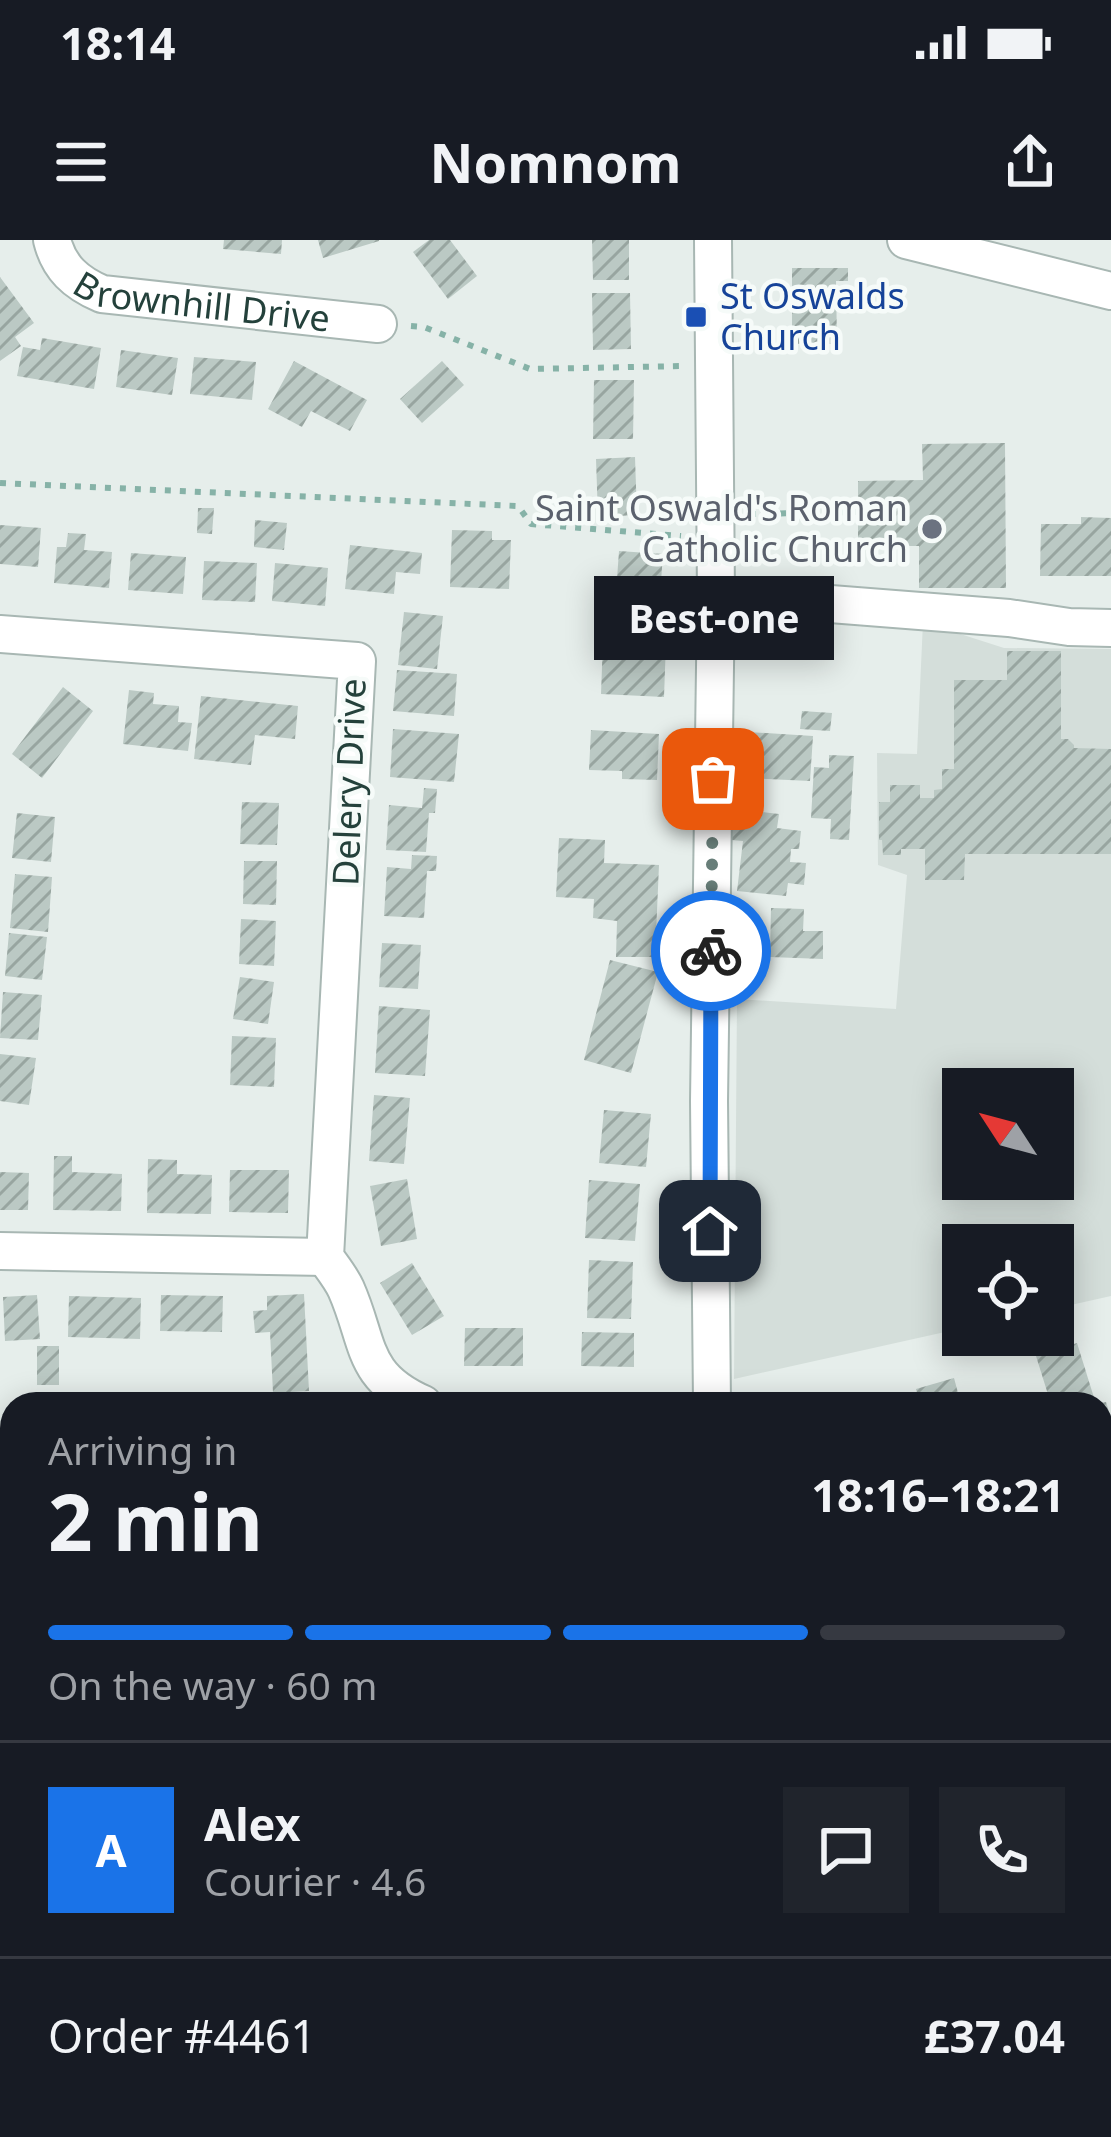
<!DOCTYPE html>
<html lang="en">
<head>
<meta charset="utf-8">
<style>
  body { margin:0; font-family:"Noto Sans",sans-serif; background:#20242c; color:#f1f3f6; height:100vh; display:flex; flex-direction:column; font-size:45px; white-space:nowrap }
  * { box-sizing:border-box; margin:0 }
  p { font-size:39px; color:#9ea1a6 }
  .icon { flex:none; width:66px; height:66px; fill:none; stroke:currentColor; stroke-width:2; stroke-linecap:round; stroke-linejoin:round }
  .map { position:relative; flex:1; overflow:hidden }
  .panel { position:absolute; left:0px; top:1152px; width:1113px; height:747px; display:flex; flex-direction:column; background:#171b24; border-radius:36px 36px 0 0; box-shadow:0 6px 30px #0003 }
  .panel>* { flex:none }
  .needle { width:78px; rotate:306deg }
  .tools { position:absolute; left:942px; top:828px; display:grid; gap:24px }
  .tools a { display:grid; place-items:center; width:132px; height:132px; border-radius:0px; background:#171b24; box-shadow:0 6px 30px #0003; font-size:60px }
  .pin { position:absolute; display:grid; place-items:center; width:102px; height:102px; color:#fff; margin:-51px; border-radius:24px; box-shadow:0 6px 18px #0006 }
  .courier { position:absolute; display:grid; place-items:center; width:120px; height:120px; margin:-60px; border:9px solid #1a73e8; border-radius:50%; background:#fff; color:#222; box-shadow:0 3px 15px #0007 }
  .bubble { position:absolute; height:84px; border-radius:0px; background:#171b24; box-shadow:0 6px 30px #0003; font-size:39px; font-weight:700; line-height:84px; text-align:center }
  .head em { font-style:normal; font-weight:700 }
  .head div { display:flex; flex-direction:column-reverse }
  .head { display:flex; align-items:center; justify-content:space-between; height:204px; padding:0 48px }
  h1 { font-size:78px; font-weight:700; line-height:90px }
  .bar { display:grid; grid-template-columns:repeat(4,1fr); gap:18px 12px; align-content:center; height:144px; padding:0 48px }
  .bar i { height:15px; border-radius:9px; background:#363941 }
  .bar .selected { background:#1a73e8 }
  .bar p { grid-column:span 4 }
  .line { display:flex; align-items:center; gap:30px; padding:0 48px; border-top:3px solid #363941 }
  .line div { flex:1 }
  .round { display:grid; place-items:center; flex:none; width:126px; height:126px; border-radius:0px; background:#20242c }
  .status { display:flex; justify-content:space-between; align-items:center; height:84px; padding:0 60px; background:#171b24; direction:ltr }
  .status svg { height:33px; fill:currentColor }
  header { display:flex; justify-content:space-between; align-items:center; height:156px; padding:0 48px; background:#171b24; font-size:54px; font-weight:700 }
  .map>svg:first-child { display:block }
</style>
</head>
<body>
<div class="status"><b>18:14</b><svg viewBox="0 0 49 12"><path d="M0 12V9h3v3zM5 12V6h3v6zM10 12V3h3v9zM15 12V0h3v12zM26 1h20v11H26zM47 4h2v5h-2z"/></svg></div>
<header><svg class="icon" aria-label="menu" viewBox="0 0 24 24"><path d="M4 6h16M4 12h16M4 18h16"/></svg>Nomnom<svg class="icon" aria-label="share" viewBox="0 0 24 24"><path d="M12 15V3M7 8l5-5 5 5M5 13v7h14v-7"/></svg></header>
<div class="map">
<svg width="1111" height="1897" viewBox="0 0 1111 1897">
  <defs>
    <pattern id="building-hatch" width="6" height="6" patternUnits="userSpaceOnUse" patternTransform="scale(3)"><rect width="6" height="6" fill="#bbc9c4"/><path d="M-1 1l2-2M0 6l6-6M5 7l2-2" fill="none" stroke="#98a5a0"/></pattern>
  </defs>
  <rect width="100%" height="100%" fill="#e6eeeb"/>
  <path fill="#d4deda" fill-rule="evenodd" d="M923,382L1004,408L1111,409V1056L1053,1069V1005H963V1088L734,1139L737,759L896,769L907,635L878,625L877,513L917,514ZM963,849H1053V939H963Z"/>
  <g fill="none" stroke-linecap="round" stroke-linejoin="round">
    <g stroke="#8fc4d2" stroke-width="10">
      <path d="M1101,1775L1111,1765"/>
      <path d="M1004,1887L1005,1897"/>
    </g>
  </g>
  <g fill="url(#building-hatch)">
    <path d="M224,0H282L281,14L223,9Z"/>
    <path d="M318,0H379V1L323,18Z"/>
    <path d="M429,0H450L477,36L448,59L413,12Z"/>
    <path d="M592,0H629V40H593Z"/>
    <path d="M792,28H848V41H836L837,104H798V93H792Z"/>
    <path d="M0,37L34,83L15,97L21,106L0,121Z"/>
    <path d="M592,53H630L631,109L593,110Z"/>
    <path d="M42,98L101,108L94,149L17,136L23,107L40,110Z"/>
    <path d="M121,110L178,118L172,155L116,147Z"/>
    <path d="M194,117L256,122L252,160L190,154Z"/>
    <path d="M294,121L367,160L350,191L311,171L302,187L268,169Z"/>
    <path d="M442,121L464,145L422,183L400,159Z"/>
    <path d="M594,140H634L633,199H593Z"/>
    <path d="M1005,203L1006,348H919V306H858V241L923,240L922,204Z"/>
    <path d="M635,217L637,275L598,277L596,219Z"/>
    <path d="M198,268H214L212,294L197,293Z"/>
    <path d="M1081,277L1111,278V336H1040L1041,284H1081Z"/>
    <path d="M255,280L287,283L284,310L254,307Z"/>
    <path d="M0,285L41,288L38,327L0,324Z"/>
    <path d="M452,290L492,291V300H511L509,349L450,347Z"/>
    <path d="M68,293L86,294L84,310L112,312L109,348L54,343L57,307H66Z"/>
    <path d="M350,305L422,313L420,334L396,332L394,354L345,349Z"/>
    <path d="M619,311L663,314L658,383L598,379L600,352L616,353Z"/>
    <path d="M131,313L186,317L183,354L128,350Z"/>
    <path d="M204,321L257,323L255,362L202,360Z"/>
    <path d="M275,323L328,328L325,366L272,361Z"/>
    <path d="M404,372L443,376L437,429L398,425Z"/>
    <path d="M603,400L666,402L664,457L601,454Z"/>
    <path d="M1007,411H1061V499H1068L1074,505V508L1111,509V614H965L964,640H925V609H901V615H883L882,600H879V562H890V545H920V558H934V550L942,549V529H954V440H1007Z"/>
    <path d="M397,430L457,434L454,476L393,471Z"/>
    <path d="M63,447L93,471L42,538L12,514Z"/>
    <path d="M129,450L154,453L153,464L179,466L178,482L192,483L188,511L123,504Z"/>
    <path d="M201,456L298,466L295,499L255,495L251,525L194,519Z"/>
    <path d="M802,471L832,473L830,491L800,489Z"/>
    <path d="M393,489L459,494L454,542L390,537Z"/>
    <path d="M591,490L659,494L657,540L622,539V531L589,530Z"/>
    <path d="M748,492L813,496L810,541L746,538Z"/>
    <path d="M829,515L854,516L849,600L830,599L831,579L811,578L814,527L829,528Z"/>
    <path d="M424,548L437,549L435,573H429L426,612L386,610L389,565L422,568Z"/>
    <path d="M242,562L279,563L277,605L240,604Z"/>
    <path d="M734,569L779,574L777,588L801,591L799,609H791L790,622L806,623L804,645L788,643L786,656L737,651L743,601L731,600Z"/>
    <path d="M17,573L55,577L51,622L12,618Z"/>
    <path d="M559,598L605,600L604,623L659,625L655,717H616L617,681L593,678L594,659L556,657Z"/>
    <path d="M412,615L437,616L436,631H427L424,678L384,676L387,627L411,629Z"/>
    <path d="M244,621H277L276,665L243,664Z"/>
    <path d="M15,634L52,637L48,692L10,688Z"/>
    <path d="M771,668L804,669L803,691H823V719L770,717Z"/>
    <path d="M241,679L276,681L274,726L239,724Z"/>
    <path d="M9,693L47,697L42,740L5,736Z"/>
    <path d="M382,703L421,705L418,749L379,747Z"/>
    <path d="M610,720L658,732L631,833L584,820Z"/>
    <path d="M240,737L274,742L268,784L233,779Z"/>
    <path d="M3,752L42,755L38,800L0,798Z"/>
    <path d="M379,766L430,770L425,836L375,833Z"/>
    <path d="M232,796L276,798L274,847L230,845Z"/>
    <path d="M0,814L36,818L29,865L0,861Z"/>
    <path d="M374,855L410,858L404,924L369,921Z"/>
    <path d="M604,870L651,874L646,927L599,923Z"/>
    <path d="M54,916H72V932L122,934L121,971L53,970Z"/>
    <path d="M148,919L177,920V934L212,935L211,974L147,973Z"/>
    <path d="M230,930H289L288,973L229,972Z"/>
    <path d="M0,932L29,933L28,970H0Z"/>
    <path d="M407,939L417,999L381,1006L370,946Z"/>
    <path d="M589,940L640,944L635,1001L585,998Z"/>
    <path d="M589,1020L633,1022L631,1079L587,1078Z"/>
    <path d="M412,1023L444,1076L412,1095L380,1043Z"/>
    <path d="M304,1054L309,1151L273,1153L270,1092L255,1093L253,1071L267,1070V1056Z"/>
    <path d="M37,1055L40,1099L5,1101L3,1057Z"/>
    <path d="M161,1055L223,1056L222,1092L160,1091Z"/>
    <path d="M69,1056L141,1058L140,1099L68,1097Z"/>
    <path d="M465,1088H523V1126H464Z"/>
    <path d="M582,1092L634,1093V1127L581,1126Z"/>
    <path d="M1077,1103L1096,1164H1051L1036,1116Z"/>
    <rect x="37" y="1106" width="22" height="39"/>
    <path d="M954,1138L961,1164H920L916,1149Z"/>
    <path d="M1106,1162L1111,1178V1229L1101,1232V1163Z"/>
    <path d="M12,1190V1231L0,1233V1192Z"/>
    <path d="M1101,1383L1111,1389V1449L1101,1464Z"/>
    <path d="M1111,1567V1659L1101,1652V1580Z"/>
    <path d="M5,1569L12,1620L0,1621V1570Z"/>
    <path d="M12,1647V1696L0,1698V1649Z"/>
    <path d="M12,1722V1775L0,1777V1723Z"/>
    <path d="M1105,1796L1111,1797V1897H1099Z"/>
    <path d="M12,1799V1853H9L2,1800Z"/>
    <path d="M15,1887H52L54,1897H17Z"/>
    <path d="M243,1887L244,1897H191L190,1893Z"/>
    <path d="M250,1887H302L304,1897H252Z"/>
    <path d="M313,1887H368L370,1897H315Z"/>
    <path d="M854,1887H899L903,1897H858Z"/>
  </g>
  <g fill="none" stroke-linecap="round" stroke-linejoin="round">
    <defs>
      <g id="minor">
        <path id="s1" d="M52,0C59,28 76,43 102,54L378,84"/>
        <path d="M906,0L1111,51"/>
        <path d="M716,355L1009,378L1069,387L1111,388"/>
        <path d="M0,394L357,421L325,1017C332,1027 341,1038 346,1049C370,1103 360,1136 423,1164"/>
        <path d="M0,1011L325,1017"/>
        <path d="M712,1164L709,861L716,355L713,0"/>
        <path d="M1101,1251L1111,1247"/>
        <path d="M2,1301L12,1361"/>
        <path d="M1101,1535L1111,1521"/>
        <path d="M95,1887L97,1897"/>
        <path d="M762,1887L765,1897"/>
        <path d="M619,1897L664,1887"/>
        <path d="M1063,1897L1064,1887"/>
      </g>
    </defs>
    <use href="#minor" stroke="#a8b7b3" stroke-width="40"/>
    <g stroke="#86b2a7" stroke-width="6" stroke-dasharray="6 9" stroke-linecap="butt">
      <path d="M411,86L424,87L530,129L684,126"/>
      <path d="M0,243L518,266L531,284L681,296"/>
      <path d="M750,274L858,272"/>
      <path d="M0,1460L12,1458"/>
    </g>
    <use href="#minor" stroke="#fff" stroke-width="36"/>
  </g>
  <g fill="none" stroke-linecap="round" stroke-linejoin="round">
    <path stroke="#687e79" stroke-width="12" stroke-dasharray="0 21.6" d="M711,711L713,539"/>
    <path stroke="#1a73e8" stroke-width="15" d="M710,991L711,711"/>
  </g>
  <rect fill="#1a4fb4" stroke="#f6fbf9" stroke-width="4.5" x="684" y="65" width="24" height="24" rx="6"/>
  <circle fill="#6b7280" stroke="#f6fbf9" stroke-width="4.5" cx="932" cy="289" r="12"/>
  <g text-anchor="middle" stroke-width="9" stroke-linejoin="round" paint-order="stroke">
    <g font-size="36" fill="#24413b" stroke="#f6fbf9">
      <text dy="13" stroke="none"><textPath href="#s1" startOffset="177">Brownhill Drive</textPath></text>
      <text transform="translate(349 542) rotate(-88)" y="13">Delery Drive</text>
    </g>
    <g font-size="36" fill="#164399" stroke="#f6fbf9" text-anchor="start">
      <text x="720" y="69">St Oswalds<tspan x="720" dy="41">Church</tspan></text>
    </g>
    <g font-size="36" fill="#5b616d" stroke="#f6fbf9" text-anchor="end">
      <text x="908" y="281">Saint Oswald's Roman<tspan x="908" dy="41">Catholic Church</tspan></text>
    </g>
  </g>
</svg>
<div class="tools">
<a><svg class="needle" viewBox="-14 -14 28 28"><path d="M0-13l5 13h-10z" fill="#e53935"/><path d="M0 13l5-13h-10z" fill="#9ea1a6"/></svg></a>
<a><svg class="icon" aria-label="locate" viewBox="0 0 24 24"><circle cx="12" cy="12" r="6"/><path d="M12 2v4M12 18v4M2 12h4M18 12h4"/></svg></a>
</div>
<div class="pin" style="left:713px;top:539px;background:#ea580c"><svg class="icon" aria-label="bag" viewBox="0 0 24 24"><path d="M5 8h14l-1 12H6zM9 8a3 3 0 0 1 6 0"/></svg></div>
<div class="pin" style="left:710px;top:991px;background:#1f2937"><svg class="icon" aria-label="home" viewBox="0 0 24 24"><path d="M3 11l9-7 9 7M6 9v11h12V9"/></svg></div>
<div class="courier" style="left:711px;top:711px"><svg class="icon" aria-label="bike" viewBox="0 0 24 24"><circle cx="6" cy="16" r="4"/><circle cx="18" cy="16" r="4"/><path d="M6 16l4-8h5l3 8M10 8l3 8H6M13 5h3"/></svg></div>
<div class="bubble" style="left:594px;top:336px;width:240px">Best-one</div>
<section class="panel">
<div class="head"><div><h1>2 min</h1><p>Arriving in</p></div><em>18:16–18:21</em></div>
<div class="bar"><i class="selected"></i><i class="selected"></i><i class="selected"></i><i></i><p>On the way · 60 m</p></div>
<div class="line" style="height:216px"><b class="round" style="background:#1a73e8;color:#fff">A</b><div><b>Alex</b><p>Courier · 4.6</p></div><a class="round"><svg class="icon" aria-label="chat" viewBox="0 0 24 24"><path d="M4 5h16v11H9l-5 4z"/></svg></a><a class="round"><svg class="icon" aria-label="phone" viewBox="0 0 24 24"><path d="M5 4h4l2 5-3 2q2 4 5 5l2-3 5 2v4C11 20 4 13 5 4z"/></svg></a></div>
<div class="line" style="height:156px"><div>Order #4461</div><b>£37.04</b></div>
</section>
</div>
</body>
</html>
